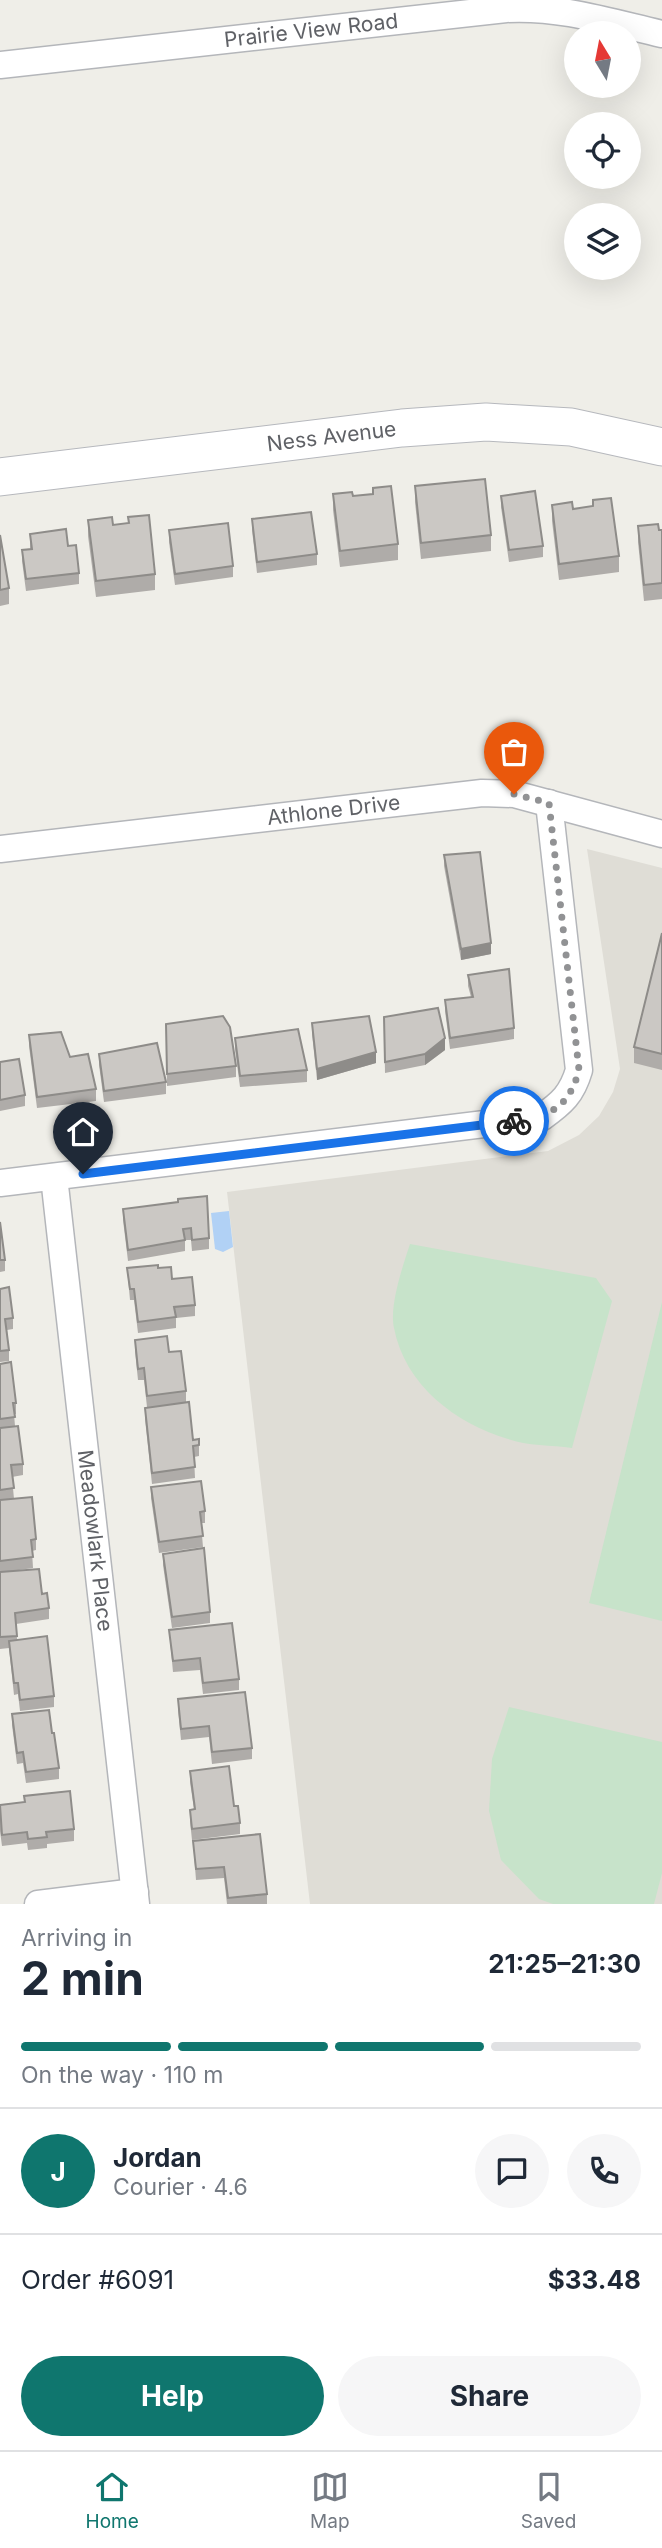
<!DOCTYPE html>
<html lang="en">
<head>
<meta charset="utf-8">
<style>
  body { margin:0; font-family:Inter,sans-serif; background:#f6f6f7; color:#1f2937; height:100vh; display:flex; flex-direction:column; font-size:26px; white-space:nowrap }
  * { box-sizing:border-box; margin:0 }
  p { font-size:23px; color:#747a83 }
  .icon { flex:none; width:38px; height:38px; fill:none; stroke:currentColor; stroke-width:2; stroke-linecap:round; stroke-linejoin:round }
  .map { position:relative; height:1904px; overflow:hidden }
  .details { display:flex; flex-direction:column; background:#fff; flex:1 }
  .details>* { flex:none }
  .needle { width:46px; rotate:350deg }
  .fabs { position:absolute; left:564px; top:21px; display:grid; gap:14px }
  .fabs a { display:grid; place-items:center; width:77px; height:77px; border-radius:50%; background:#fff; box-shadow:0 7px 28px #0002; font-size:35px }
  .pin { position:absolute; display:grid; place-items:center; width:60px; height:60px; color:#fff; margin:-72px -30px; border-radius:50% 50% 50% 0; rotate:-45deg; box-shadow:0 0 7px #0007 }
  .pin .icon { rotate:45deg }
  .courier { position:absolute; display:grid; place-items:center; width:70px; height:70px; margin:-35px; border:5px solid #1a73e8; border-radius:50%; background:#fff; color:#222; box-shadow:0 2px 9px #0007 }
  .head em { font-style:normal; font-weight:700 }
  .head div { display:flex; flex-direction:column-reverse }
  .head { display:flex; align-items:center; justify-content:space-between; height:119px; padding:0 21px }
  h1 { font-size:46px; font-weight:700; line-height:52px }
  .bar { display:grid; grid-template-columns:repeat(4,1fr); gap:10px 7px; align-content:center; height:84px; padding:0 21px }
  .bar i { height:9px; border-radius:5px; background:#e0e1e3 }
  .bar .on { background:#0f766e }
  .bar p { grid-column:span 4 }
  .line { display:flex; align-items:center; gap:18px; padding:0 21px; border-top:2px solid #e0e1e3 }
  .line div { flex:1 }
  .round { display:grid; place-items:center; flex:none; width:74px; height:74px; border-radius:37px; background:#f6f6f7 }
  .primary-button { display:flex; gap:14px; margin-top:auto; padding:14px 21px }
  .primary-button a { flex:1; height:80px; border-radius:42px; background:#0f766e; color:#fff; font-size:28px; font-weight:700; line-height:80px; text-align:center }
  .primary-button a+a { background:#f6f6f7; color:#1f2937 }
  .dock { display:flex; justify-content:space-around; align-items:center; height:98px; border-top:2px solid #e0e1e3; background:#fff; font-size:19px; color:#747a83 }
  .dock a { display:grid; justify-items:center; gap:4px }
  .dock .on { color:#0f766e }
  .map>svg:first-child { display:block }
</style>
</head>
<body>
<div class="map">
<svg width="662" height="1904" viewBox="0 0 662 1904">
  <rect width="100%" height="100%" fill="#efeee8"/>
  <path fill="#dfddd6" d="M587,849L662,868V1904H310L227,1192L548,1151L579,1135L599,1116L613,1092L620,1069Z"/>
  <g fill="#c7e3ca">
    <path d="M410,1244L596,1278L612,1301L572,1448C552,1445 527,1446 508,1439C455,1423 405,1385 394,1328C389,1306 403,1265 410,1244Z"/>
    <path d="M662,1302V1621L589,1603Z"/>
    <path d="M509,1707L662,1742V1873L654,1904H553L539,1899L501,1860L489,1811L492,1759Z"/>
  </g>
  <path fill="#b1d1f5" d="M229,1211L233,1247L223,1252L215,1249L211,1213Z"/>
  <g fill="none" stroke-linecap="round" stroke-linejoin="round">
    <defs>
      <g id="street">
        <path id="s1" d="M0,65L506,9C560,6 610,22 662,34"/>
        <path id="s2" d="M0,849L482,793L514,794L662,834"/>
        <path id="s3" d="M54,1177L136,1904"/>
        <path d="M0,1183L542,1117C562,1103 572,1094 579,1070L549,803"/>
        <path d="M38,1904L135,1892"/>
      </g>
      <g id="secondary">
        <path id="s4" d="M0,477L402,428L486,422L571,427L662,447"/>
      </g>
    </defs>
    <use href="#street" stroke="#b4b6ba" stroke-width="29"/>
    <use href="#secondary" stroke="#b6b8bd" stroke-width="39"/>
    <use href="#street" stroke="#fff" stroke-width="26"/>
    <use href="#secondary" stroke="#fff" stroke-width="37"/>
  </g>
  <g fill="#afaca9">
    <path d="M415,486L491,535V551L421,559L415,502Z"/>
    <path d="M333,494L353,496L398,544V560L340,567L333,510Z"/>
    <path d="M501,496L543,546V557L509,562L501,507Z"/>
    <path d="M593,500L619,556V572L559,580L552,521V505L573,509L593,506Z"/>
    <path d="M128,517L155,574V590L96,597L88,536V520L113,525L128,523Z"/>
    <path d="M252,519L317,554V565L257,573L252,530Z"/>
    <path d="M638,526L662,530V599L644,601L638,542Z"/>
    <path d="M169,530L233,566V577L175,585L169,542Z"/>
    <path d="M30,534L68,546L79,573V584L26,591L22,561V550L30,549Z"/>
    <path d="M0,535L9,588V604L0,606Z"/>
    <path d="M444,855L491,954L461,960L444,866Z"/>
    <path d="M662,933V1070L634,1063V1047Z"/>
    <path d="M468,975L514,1028V1039L450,1049L445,1011V1000L471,997L468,986Z"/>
    <path d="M384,1017L445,1050L425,1065L385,1073Z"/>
    <path d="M312,1023L376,1063L317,1080L312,1034Z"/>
    <path d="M166,1024L236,1066V1077L167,1086Z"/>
    <path d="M29,1035L70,1057L96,1089V1101L37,1108L29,1046Z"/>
    <path d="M235,1038L307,1070V1082L240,1087L235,1049Z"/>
    <path d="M99,1054L166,1082V1094L104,1102L99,1065Z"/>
    <path d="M0,1062L25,1095V1106L0,1111Z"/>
    <path d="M178,1202L209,1238V1249L192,1251L191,1240H185V1251L128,1261L123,1220V1209Z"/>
    <path d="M0,1222L5,1260V1271L0,1272Z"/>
    <path d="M127,1268H158L172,1279L195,1305V1316L176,1318V1328L138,1333L134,1300H130Z"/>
    <path d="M0,1289L13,1318V1329L7,1330L9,1350V1361L0,1362Z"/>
    <path d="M135,1340L169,1352L186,1391V1402L193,1440L199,1445V1456L194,1457L195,1478L152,1484L145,1419V1408L147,1407L144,1380H138L135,1351Z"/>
    <path d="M0,1364L16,1403V1414H14L15,1426L23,1464V1475L12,1477L14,1499L36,1539V1550L32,1551L33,1568L5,1572L42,1594L49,1608V1619L16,1624L17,1639L54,1696V1707L20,1711L18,1694L14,1695L9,1648L0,1649Z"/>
    <path d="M151,1487L205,1511V1523H201L203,1547L159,1553L151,1498Z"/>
    <path d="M163,1554L210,1612V1623L172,1628L163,1565Z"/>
    <path d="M169,1630L239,1679V1690L203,1694L200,1670L173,1672Z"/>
    <path d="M178,1699L252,1748V1759L212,1764L209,1737L181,1740L178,1710Z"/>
    <path d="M12,1714L52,1733L59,1768V1779L26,1783L23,1763L17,1764L12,1725Z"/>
    <path d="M190,1771L234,1806L240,1823V1834L192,1840L190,1821V1810L194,1809L190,1782Z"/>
    <path d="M24,1796L74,1829V1841L47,1844V1848L28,1850L27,1843L2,1846L0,1831V1805L24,1802Z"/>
    <path d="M193,1841L267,1894V1904H227L224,1878L196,1880Z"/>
  </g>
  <g fill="#8e8c89">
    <path d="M491,943V954L461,960V949Z"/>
    <path d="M445,1038V1050L425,1065V1054Z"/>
    <path d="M376,1052V1063L317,1080V1069Z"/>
  </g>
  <g fill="#cbc8c4" stroke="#8e8c89" stroke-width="2">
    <path d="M485,479L491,535L421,543L415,486Z"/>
    <path d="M391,486L398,544L340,551L333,494L352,492L353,496L373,494V488Z"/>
    <path d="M535,491L543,546L509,550L501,496Z"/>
    <path d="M611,498L619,556L559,564L552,505L572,502L573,509L593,506V500Z"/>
    <path d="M311,512L317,554L257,562L252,519Z"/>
    <path d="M149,515L155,574L96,581L88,520L112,517L113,525L129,523L128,517Z"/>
    <path d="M228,523L233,566L175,574L169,530Z"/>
    <path d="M658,524L659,530H662V583L644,585L638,526Z"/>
    <path d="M66,529L68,546L76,545L79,573L26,579L22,550L32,549L30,534Z"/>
    <path d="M0,535L9,588L0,590Z"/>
    <path d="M480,852L491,943L461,949L444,855Z"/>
    <path d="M662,933V1054L634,1047Z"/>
    <path d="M509,969L514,1028L450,1038L445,1000L473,997L468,975Z"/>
    <path d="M438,1008L445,1038L425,1054L385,1062L384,1017Z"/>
    <path d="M223,1016L230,1027L236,1066L167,1074L166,1024Z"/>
    <path d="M369,1016L376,1052L317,1069L312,1023Z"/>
    <path d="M298,1029L307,1070L240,1076L235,1038Z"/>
    <path d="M61,1032L70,1057L88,1054L96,1089L37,1097L29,1035Z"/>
    <path d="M157,1043L166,1082L104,1091L99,1054Z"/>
    <path d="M19,1059L25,1095L0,1100V1062Z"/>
    <path d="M207,1196L209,1238L192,1240L191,1228L183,1229L185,1240L128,1250L123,1209L178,1202V1199Z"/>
    <path d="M0,1222L5,1260H0Z"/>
    <path d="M158,1265V1268L171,1267L172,1279L192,1277L195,1305L174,1307L176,1317L138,1322L134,1289H130L127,1268Z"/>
    <path d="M9,1287L13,1318L5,1319L9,1350L0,1351V1289Z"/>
    <path d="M167,1336L169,1352L181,1351L186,1391L147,1396L144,1368L138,1369L135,1340Z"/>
    <path d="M11,1362L16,1403H13L15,1417L0,1419V1364Z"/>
    <path d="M189,1402L193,1440L199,1439V1445L193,1446L195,1467L152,1473L145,1408Z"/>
    <path d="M18,1426L23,1464L11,1465L14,1488L0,1490V1428Z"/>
    <path d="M201,1481L205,1511L200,1512L203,1536L159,1542L151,1487Z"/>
    <path d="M32,1497L36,1539L31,1540L33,1557L0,1561V1500Z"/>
    <path d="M204,1548L210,1612L172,1617L163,1554Z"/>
    <path d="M39,1569L42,1594L47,1593L49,1608L15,1613L17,1636L0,1637V1572Z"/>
    <path d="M232,1623L239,1679L203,1683L200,1658L173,1661L169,1630Z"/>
    <path d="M47,1636L54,1696L20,1700L18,1683H14L9,1641Z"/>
    <path d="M245,1692L252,1748L212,1752L209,1726L181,1729L178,1699Z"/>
    <path d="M49,1710L52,1733H54L59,1768L26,1772L23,1752L17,1753L12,1714Z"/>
    <path d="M229,1766L234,1806H238L240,1823L192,1829L190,1810L195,1809L190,1771Z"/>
    <path d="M70,1791L74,1829L46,1832L47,1837L28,1839L27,1832L2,1835L0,1805L25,1802L24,1796Z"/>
    <path d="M260,1834L267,1894L228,1898L224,1867L196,1869L193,1841Z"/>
  </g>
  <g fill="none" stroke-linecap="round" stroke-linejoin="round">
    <path stroke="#919294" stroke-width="7" stroke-dasharray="0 12.6" d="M514,794L549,803L579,1070C569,1107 551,1116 514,1121"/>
    <path stroke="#1a73e8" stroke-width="9" d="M83,1174L514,1121"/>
  </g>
  <g text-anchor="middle" stroke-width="7" stroke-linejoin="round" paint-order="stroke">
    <g font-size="21" fill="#5f6166" stroke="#fff">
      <text dy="7" stroke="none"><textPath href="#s1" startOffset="313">Prairie View Road</textPath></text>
      <text dy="7" stroke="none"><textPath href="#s4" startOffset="334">Ness Avenue</textPath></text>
      <text dy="7" stroke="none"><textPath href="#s2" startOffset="336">Athlone Drive</textPath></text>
      <text dy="7" stroke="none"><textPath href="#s3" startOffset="366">Meadowlark Place</textPath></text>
    </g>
  </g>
</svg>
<div class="fabs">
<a><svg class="needle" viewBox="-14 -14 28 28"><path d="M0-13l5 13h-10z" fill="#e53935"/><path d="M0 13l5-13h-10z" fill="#747a83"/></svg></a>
<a><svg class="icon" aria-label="locate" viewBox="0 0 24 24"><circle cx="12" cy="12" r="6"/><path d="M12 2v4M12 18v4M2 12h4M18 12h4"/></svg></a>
<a><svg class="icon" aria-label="layers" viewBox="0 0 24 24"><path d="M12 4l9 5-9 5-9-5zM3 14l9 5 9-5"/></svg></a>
</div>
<div class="pin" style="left:514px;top:794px;background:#ea580c"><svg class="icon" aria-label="bag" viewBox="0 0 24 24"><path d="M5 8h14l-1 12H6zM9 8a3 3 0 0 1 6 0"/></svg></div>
<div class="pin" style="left:83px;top:1174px;background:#1f2937"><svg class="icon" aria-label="home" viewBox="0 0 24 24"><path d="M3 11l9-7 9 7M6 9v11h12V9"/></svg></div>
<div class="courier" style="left:514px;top:1121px"><svg class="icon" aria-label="bike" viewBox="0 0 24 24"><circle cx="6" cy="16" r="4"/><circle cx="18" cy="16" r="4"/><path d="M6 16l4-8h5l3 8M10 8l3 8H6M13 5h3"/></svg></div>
</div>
<section class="details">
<div class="head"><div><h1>2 min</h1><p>Arriving in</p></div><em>21:25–21:30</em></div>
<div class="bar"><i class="on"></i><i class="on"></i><i class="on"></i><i></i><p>On the way · 110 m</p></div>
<div class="line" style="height:126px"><b class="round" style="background:#0f766e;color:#fff">J</b><div><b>Jordan</b><p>Courier · 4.6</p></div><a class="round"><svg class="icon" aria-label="chat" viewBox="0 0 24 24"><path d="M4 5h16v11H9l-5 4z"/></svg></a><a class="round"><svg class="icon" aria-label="phone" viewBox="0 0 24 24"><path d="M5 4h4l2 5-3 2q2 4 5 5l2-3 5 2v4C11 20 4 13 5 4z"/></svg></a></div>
<div class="line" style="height:91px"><div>Order #6091</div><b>$33.48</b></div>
<div class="primary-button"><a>Help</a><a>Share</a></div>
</section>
<nav class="dock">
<a class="on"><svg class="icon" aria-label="home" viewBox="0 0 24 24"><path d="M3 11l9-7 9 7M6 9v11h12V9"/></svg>Home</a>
<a><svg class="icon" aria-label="map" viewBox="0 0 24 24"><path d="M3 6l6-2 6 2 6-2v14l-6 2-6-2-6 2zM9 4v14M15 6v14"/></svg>Map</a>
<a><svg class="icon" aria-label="saved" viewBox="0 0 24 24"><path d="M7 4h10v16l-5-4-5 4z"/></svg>Saved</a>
</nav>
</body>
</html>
